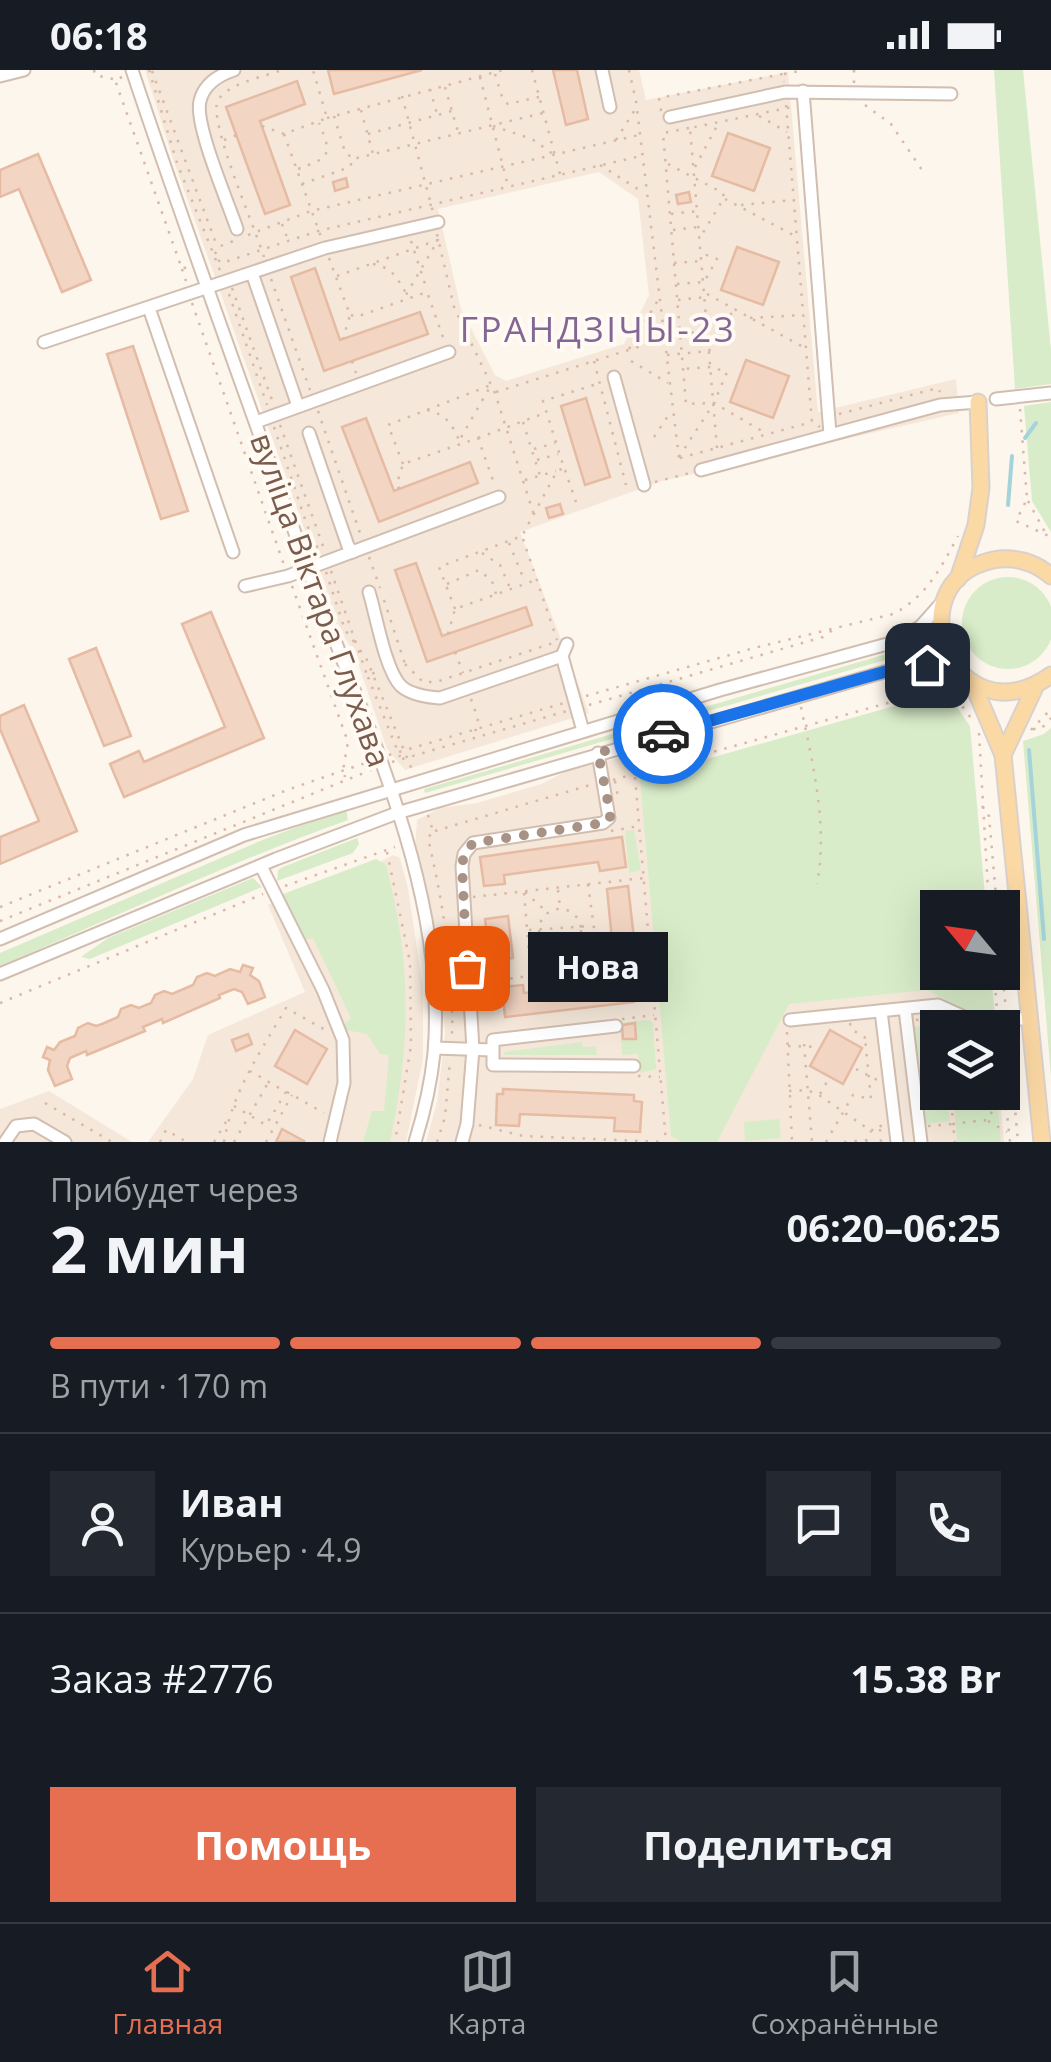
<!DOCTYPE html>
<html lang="ru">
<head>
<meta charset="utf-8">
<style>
  body { margin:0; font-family:"Open Sans",sans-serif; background:#242831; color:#f1f3f6; height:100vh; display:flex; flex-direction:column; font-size:38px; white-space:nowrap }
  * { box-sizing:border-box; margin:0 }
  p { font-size:32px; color:#9ea1a6 }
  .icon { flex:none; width:55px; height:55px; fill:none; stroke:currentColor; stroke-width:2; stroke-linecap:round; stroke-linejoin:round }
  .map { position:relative; height:1072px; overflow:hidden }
  .side { display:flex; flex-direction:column; background:#171b24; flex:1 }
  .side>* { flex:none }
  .needle { width:65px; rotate:299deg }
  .tools { position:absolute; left:920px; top:820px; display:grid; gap:20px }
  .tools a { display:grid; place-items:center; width:100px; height:100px; border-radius:0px; background:#171b24; box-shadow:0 10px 40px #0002; font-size:50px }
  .pin { position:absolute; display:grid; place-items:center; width:85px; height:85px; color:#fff; margin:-42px; border-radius:20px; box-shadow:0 5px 15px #0006 }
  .courier { position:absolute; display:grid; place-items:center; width:100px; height:100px; margin:-50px; border:8px solid #1a73e8; border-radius:50%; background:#fff; color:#222; box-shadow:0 2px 12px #0007 }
  .bubble { position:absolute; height:70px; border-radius:0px; background:#171b24; box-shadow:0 10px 40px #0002; font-size:32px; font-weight:700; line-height:70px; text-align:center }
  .summary em { font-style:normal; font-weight:700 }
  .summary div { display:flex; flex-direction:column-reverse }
  .summary { display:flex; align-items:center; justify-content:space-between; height:170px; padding:0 50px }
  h1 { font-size:65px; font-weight:700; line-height:75px }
  .bar { display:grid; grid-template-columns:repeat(4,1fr); gap:15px 10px; align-content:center; height:120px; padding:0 50px }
  .bar i { height:12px; border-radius:8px; background:#363941 }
  .bar .selected { background:#e76f51 }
  .bar p { grid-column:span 4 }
  .line { display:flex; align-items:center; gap:25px; padding:0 50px; border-top:2px solid #363941 }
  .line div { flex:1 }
  .round { display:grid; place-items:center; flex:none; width:105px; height:105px; border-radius:0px; background:#242831 }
  .cta { display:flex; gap:20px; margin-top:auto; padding:20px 50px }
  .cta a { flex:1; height:115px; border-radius:0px; background:#e76f51; color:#fff; font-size:40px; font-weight:700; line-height:115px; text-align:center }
  .cta a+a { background:#242831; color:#f1f3f6 }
  .status { display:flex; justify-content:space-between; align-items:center; height:70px; padding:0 50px; background:#171b24; direction:ltr }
  .status svg { height:28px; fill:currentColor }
  .menu { display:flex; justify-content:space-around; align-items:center; height:140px; border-top:2px solid #363941; background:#171b24; font-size:28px; color:#9ea1a6 }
  .menu a { display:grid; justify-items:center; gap:5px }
  .menu .selected { color:#e76f51 }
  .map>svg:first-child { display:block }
</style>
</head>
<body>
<div class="status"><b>06:18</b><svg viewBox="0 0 49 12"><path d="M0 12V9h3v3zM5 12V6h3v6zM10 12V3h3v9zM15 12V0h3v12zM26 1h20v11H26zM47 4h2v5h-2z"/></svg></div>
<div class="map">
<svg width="1051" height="1072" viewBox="0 0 1051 1072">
  <rect width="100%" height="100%" fill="#fdf6ec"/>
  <g fill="#f5e8da" fill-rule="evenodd">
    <path d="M145,0H639L646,30L788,2L818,342L956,309L959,343L662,411L520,462L589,643L405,700L387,679L356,587L339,557L173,89ZM599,102L638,129L649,225L624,274L506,311L495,305L461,239L438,139Z"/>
    <path d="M638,683L692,1072H426L437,1032L445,964L436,866L415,776L417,750L440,738L477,733L541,714L567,701Z"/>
    <path d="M393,785L400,788L408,818L423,919V989L406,1072H148L193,1009L208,965L305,922L268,835L372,796Z"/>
    <path d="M990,912L994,957L938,958V1022L1000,1023L1004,1072H714L788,932Z"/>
    <path d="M49,1021L132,1072H0V1039Z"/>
  </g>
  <g fill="#d8ecc9">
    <path d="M994,0H1023L1051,280V314L1015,319Z"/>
    <path d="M1051,332V462L1032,431L1024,336Z"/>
    <circle cx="1008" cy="553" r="46"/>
    <path d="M890,583L892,588L425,723L424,719Z"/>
    <path d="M933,625L954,633L970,656L986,837L938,838V902L991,903L995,945L969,943L927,920L789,934L717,1072H682L671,1066L640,708Z"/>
    <path d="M1051,658V1007L1023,671L1044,664Z"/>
    <path d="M346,738L348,750C230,792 116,847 0,896V883L260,771Z"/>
    <path d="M634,760L641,800L629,803L625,761Z"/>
    <path d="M357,768L359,774L353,783L277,811L278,800L283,797Z"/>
    <path d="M376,789L386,795C412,895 411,972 390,1072H363L372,1041H384L389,985L380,984L367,964L346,960L344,955L351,948L313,868L304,870L283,824Z"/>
    <path d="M253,808L262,817L90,889L81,887L108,868Z"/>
    <path d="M649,950L653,953L656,999L640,1003L638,984L622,985L620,953Z"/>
    <path d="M938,954V1022L946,1023L950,1051L925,1054L914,957Z"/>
    <path d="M582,972L583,977L596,976L597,985H504V982Z"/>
    <path d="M953,1023H997L1001,1072H957Z"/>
    <path d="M779,1049L781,1068L745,1071L744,1052Z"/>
  </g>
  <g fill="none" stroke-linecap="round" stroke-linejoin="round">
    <g stroke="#a5d3da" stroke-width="4">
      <path d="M1025,368L1036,353"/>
      <path d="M1008,435L1012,386"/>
      <path d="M1029,680L1044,869"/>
    </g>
  </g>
  <g fill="#f3d5c3" stroke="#e6bba3" stroke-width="2.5">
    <path d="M328,0H422L334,24Z"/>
    <path d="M553,0H577L588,49L566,55Z"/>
    <path d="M297,11L305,34L260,51L290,135L265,144L226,37Z"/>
    <path d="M728,63L770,78L754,121L712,106Z"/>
    <path d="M38,84L91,210L62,222L19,119L0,127V100Z"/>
    <path d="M346,108L348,117L335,121L333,112Z"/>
    <path d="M689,122L691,132L678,134L676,125Z"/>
    <path d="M737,177L779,192L763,235L721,220Z"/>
    <path d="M315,198L340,270L420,242L428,264L324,301L291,207Z"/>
    <path d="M133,276L188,441L161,449L107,284Z"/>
    <path d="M746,290L789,306L773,348L730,332Z"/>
    <path d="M586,328L610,407L585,415L561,336Z"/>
    <path d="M366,348L394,421L470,392L478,413L379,452L342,357Z"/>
    <path d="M560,434L563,444L549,448L546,438Z"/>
    <path d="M416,493L442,566L526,537L532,555L427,592L395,500Z"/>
    <path d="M211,542L264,668L124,727L110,694L139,681L144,692L225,657L182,554Z"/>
    <path d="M96,578L131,666L104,676L69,589Z"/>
    <path d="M24,635L77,761L0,794V767L39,751L0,659V646Z"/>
    <path d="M622,767L626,797L600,801L598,792L504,805L505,814L484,816L480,787Z"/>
    <path d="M628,816L635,877L613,880L607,819Z"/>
    <path d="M508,846L513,888L490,891L485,849Z"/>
    <path d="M243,895L253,898L250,905L259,911L265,927L248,934L242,922L234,919L219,925L220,928L163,953L162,949L143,957L145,961L87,985L86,981L70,988L67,996L72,1009L55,1016L48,1000L50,990L43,987L47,977L54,980L60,972L75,966L78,958L88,953L96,956L102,954L118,947L121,939L131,935L139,938L151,933L155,925L164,921L172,924L193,915L197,907L207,903L215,906L230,899L240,902Z"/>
    <path d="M630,899L634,932L505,947L502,917L523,915L524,923L609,914L607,902Z"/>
    <path d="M635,953L636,969H623L622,955Z"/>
    <path d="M295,960L327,979L307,1014L275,996Z"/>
    <path d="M830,960L862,978L843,1014L810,996Z"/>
    <path d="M248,964L252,974L236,981L232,970Z"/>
    <path d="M503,1019L634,1025V1031L642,1032L640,1062L614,1061L615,1048L520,1044L519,1056L496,1055L497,1024H503Z"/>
    <path d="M282,1059L304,1071L303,1072H276Z"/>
  </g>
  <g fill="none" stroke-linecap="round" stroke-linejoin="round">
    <defs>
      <g id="minor">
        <path d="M132,0C188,168 249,335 309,502C363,651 448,821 434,983C431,1014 424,1043 415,1072"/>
        <path d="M234,0C219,5 204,14 200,31C194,54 228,132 237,159"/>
        <path d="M602,0L610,37"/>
        <path d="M0,6L24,0"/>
        <path d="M803,21L830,364"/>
        <path d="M670,47L785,22L951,24"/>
        <path d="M252,203L298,336"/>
        <path d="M149,238L233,482"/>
        <path d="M44,272L325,178L438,152"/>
        <path d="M614,307L644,415"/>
        <path d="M996,329L1051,323"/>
        <path d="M256,352L449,282"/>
        <path d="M309,363L348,476L353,482"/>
        <path d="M701,400L940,335L978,332"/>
        <path d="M245,516L288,506L499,427"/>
        <path d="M369,522C376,544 385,600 401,616C411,625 427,627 440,628L562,586L567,574"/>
        <path d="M562,586L583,661"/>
        <path d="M261,796L323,920L343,970L344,1013L330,1072"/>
        <path d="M0,869L244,765L720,620L898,571L921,556L945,529"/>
        <path d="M0,904L276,789L397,743L884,602L927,595L958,601"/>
        <path d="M905,939L921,1072"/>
        <path d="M881,941L897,1072"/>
        <path d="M790,950L938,935L971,950L987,953L1029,948"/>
        <path d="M616,956L493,970V995L634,996"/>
        <path d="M435,978L492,980"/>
        <path d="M5,1072L16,1056L34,1054L65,1072"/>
        <path d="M462,1072L467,1054L473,979L462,796L464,784L473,773L603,753L609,748L598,683"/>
      </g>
      <g id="major">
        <path d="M1051,506C1035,492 1014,486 993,490C891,512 954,674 1051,605"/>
        <path d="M958,509L976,455L981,418L978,332"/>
        <path d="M972,612L1003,685L1042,1072"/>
        <path d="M1003,685L1036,615"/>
      </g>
    </defs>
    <use href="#minor" stroke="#d1beb0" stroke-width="15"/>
    <use href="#major" stroke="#dad1cd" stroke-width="19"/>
    <g stroke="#d9b8a5" stroke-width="2.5" stroke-dasharray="2.5 8" stroke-linecap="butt">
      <path d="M94,0L95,5L113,9"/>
      <path d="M149,0L177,93L221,203"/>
      <path d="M532,0L560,104"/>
      <path d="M629,0L636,31L679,388"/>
      <path d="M854,0V13"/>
      <path d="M152,1L217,176"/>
      <path d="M495,4L503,30L508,34L539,27"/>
      <path d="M784,4L804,0"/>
      <path d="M122,7L115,10L182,199L189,196"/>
      <path d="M480,7L508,116"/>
      <path d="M445,17L458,62"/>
      <path d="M430,19L437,44"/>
      <path d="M402,26L433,142"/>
      <path d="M786,35L812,352L820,357"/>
      <path d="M865,35L891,54L922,100"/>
      <path d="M361,40L373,84"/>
      <path d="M661,41L659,28L783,4L784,12"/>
      <path d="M334,46L345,82L352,88"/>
      <path d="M759,46L787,62"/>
      <path d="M327,48L503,0"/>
      <path d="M262,56L284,64L327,48L313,0"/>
      <path d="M493,56L532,69L553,84"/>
      <path d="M689,58L663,63L686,334L714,333L767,364"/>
      <path d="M284,64L321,167"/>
      <path d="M368,64L452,41"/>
      <path d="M224,70L237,65"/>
      <path d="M616,70L636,38"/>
      <path d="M668,94L723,123L724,128L701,166"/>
      <path d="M600,95L644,123"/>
      <path d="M695,97L719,52"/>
      <path d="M298,99C330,87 333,86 319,53"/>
      <path d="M302,114L350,97L353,89L543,43"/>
      <path d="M725,129L797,167"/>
      <path d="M741,135L792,130"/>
      <path d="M671,144L698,141"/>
      <path d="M282,154L288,170"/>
      <path d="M673,160L699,157"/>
      <path d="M437,164L454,237L495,323L534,445"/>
      <path d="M248,165L311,141L639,65"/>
      <path d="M411,171L427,220"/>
      <path d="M215,184L218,177L236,170"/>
      <path d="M264,187C256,160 207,49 218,30C229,13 263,7 282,0"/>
      <path d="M329,188L350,245L343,269"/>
      <path d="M218,190L222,193L318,161L641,86"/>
      <path d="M674,193L700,191"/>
      <path d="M373,194C393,198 396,207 406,223"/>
      <path d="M182,199L186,211"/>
      <path d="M337,206L438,170L403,230"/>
      <path d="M271,209L310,320"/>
      <path d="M677,214L704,212L717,189L704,184"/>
      <path d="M232,218L273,333"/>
      <path d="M229,224L267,335"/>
      <path d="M707,224L805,278"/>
      <path d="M678,230L705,227"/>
      <path d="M192,233L284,495"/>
      <path d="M351,245L356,247L427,222L444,270"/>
      <path d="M750,248L802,245"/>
      <path d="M681,264L708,261"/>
      <path d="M629,279L658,230"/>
      <path d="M667,285L709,281L734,239"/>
      <path d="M352,291L356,303"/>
      <path d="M594,291L626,415"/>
      <path d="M631,291L668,313"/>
      <path d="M496,322L660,270"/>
      <path d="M1020,339L1027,429L1016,451L1051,467"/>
      <path d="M427,340C447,345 451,353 459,370"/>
      <path d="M318,341L361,466"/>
      <path d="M839,344L938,318L940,322"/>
      <path d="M523,352L540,406"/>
      <path d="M280,355L324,479"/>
      <path d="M274,357L307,455L319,481"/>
      <path d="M654,367L670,343"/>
      <path d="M478,368L545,343"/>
      <path d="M717,378L690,58L792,37"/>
      <path d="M534,379L555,373"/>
      <path d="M679,387L714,333L727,302L711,297L684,299"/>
      <path d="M680,388L812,352"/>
      <path d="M537,390L558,384"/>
      <path d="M403,394L388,355L491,315L459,371"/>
      <path d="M565,400L576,432"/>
      <path d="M525,410L556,401"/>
      <path d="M655,412L690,403"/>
      <path d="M399,419L397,413L403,394L478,368L495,416"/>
      <path d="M1028,431L1046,464"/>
      <path d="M523,469L557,570"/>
      <path d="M509,473L525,512"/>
      <path d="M482,483L500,495L510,518"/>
      <path d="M369,487L380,518"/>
      <path d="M331,501L367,605L378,602"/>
      <path d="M326,502L345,560L355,573"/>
      <path d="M447,514L479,500L492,511L496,524"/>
      <path d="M292,516L348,672L343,700L345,707"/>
      <path d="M384,530L405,594L400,595"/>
      <path d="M455,539L439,497L522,466L557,401L564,398L543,331L600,313"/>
      <path d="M448,564L455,539L536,510"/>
      <path d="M360,580L367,590L412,700"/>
      <path d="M455,582L463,603"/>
      <path d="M405,594L423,612H436L556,572"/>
      <path d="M368,607L400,687"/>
      <path d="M586,626L754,578L893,544C926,527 941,498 958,466"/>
      <path d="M471,629L478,649L475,658L477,664"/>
      <path d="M589,635L823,567L834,559"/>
      <path d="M801,637C813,695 828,755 817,814"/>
      <path d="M1033,659H1041L1051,648"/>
      <path d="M1031,660L1051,639"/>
      <path d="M979,663L989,838"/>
      <path d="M389,685L564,633"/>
      <path d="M392,692L567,641"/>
      <path d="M635,707L666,1072"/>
      <path d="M613,710L934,620L956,628L974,652"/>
      <path d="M615,711L618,727"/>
      <path d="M982,736L989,746L997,838"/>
      <path d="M428,745L433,761L428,768C443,834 454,898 452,967"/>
      <path d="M435,761L590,715"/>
      <path d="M611,761L639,756"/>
      <path d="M387,782L410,892L411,976L395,1072"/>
      <path d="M588,814L599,895"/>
      <path d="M285,816L395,777"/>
      <path d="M558,820L560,837"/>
      <path d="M525,822L548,843"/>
      <path d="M524,823L531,905"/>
      <path d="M473,827L644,808"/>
      <path d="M0,837L287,720L368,692"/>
      <circle cx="560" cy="860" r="21"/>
      <path d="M0,851L371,700"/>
      <path d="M529,860L591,856"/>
      <path d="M575,875L598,895"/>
      <path d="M563,883L564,900"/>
      <path d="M1002,898L1006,941"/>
      <path d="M994,902L997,941"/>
      <path d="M532,905L549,878"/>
      <path d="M479,913L650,889"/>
      <path d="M0,933L263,824"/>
      <path d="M622,949L654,945"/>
      <path d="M916,950L937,947"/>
      <path d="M850,953L851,959L872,972"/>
      <path d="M1008,959L1018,1072"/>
      <path d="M787,962L792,1072"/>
      <path d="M804,974L812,1072"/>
      <path d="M788,976L817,977"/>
      <path d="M1002,996L1010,1072"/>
      <path d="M856,999L879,1011"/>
      <path d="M638,1006L660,1007"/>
      <path d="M789,1021L807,1020L819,1025L871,1061L879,1055L886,1059"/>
      <path d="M287,1022L324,1043"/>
      <path d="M951,1022L953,1054L987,1050L1005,1019"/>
      <path d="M820,1024L828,1010"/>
      <path d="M45,1033L112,1072"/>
      <path d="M234,1036L266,1055L286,1022L250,1001"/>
      <path d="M988,1051L1007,1062"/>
      <path d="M479,1055L523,1066L665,1072"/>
      <path d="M928,1056L953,1054L955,1072"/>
      <path d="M880,1059L881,1072"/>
      <path d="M160,1072L166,1060L187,1072"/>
      <path d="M214,1072L227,1050"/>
      <path d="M224,1072C232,1022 261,981 286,938L329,962"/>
      <path d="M234,1072L268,1013"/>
      <path d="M266,1072L292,1025"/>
      <path d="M437,1072L445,1047L450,990"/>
      <path d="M826,1072L853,1025L871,1029L865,968"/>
      <path d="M844,1072L867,1070"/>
      <path d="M866,1072L871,1061"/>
    </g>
    <use href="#minor" stroke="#fff" stroke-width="11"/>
    <use href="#major" stroke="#fbd9a5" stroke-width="15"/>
  </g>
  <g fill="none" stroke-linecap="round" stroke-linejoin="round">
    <path stroke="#a89285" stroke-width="10" stroke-dasharray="0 18" d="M467,898L462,796L464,784L473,773L603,753L610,748V742L598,683L663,664"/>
    <path stroke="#1a73e8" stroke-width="12" d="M663,664L884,602L927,595"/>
  </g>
  <g text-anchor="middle" stroke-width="8" stroke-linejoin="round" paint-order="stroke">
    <g font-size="32" fill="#7a5c4d" stroke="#fffaf3">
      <text transform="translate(320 530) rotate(70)" y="11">вуліца Віктара Глухава</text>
    </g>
    <g font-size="35" letter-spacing="2.5" fill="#846695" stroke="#fffaf3">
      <text x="598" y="272">ГРАНДЗІЧЫ-23</text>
    </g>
  </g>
</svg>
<div class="tools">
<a><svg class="needle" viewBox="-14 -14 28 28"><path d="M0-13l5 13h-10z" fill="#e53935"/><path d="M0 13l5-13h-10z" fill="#9ea1a6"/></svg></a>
<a><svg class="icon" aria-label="layers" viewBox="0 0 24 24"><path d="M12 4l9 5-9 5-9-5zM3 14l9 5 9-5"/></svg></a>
</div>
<div class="pin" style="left:467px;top:898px;background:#ea580c"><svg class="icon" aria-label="bag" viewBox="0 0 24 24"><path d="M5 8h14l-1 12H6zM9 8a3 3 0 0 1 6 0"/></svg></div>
<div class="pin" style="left:927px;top:595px;background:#1f2937"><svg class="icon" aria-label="home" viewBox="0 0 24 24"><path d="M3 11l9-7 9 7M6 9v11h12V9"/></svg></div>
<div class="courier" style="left:663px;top:664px"><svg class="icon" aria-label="car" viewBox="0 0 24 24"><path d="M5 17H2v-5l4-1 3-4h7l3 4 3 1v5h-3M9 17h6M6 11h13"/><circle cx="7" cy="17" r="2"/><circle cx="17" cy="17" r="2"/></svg></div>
<div class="bubble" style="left:528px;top:862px;width:140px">Нова</div>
</div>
<section class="side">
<div class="summary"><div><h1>2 мин</h1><p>Прибудет через</p></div><em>06:20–06:25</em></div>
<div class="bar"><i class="selected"></i><i class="selected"></i><i class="selected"></i><i></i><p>В пути · 170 m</p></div>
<div class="line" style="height:180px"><a class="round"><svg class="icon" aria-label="person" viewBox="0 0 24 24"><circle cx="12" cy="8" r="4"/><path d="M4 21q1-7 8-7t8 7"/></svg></a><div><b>Иван</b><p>Курьер · 4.9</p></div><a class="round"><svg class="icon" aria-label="chat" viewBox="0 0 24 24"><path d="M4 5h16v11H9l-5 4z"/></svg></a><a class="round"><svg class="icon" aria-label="phone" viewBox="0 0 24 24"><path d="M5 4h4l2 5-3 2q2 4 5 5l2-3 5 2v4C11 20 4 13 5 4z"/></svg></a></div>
<div class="line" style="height:130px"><div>Заказ #2776</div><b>15.38 Br</b></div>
<div class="cta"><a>Помощь</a><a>Поделиться</a></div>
</section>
<nav class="menu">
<a class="selected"><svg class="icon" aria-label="home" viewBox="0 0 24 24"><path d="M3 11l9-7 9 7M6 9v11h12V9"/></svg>Главная</a>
<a><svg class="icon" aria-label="map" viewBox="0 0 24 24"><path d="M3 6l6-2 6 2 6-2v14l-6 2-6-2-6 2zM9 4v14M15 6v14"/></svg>Карта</a>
<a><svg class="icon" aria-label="saved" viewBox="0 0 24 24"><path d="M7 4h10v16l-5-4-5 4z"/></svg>Сохранённые</a>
</nav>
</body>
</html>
